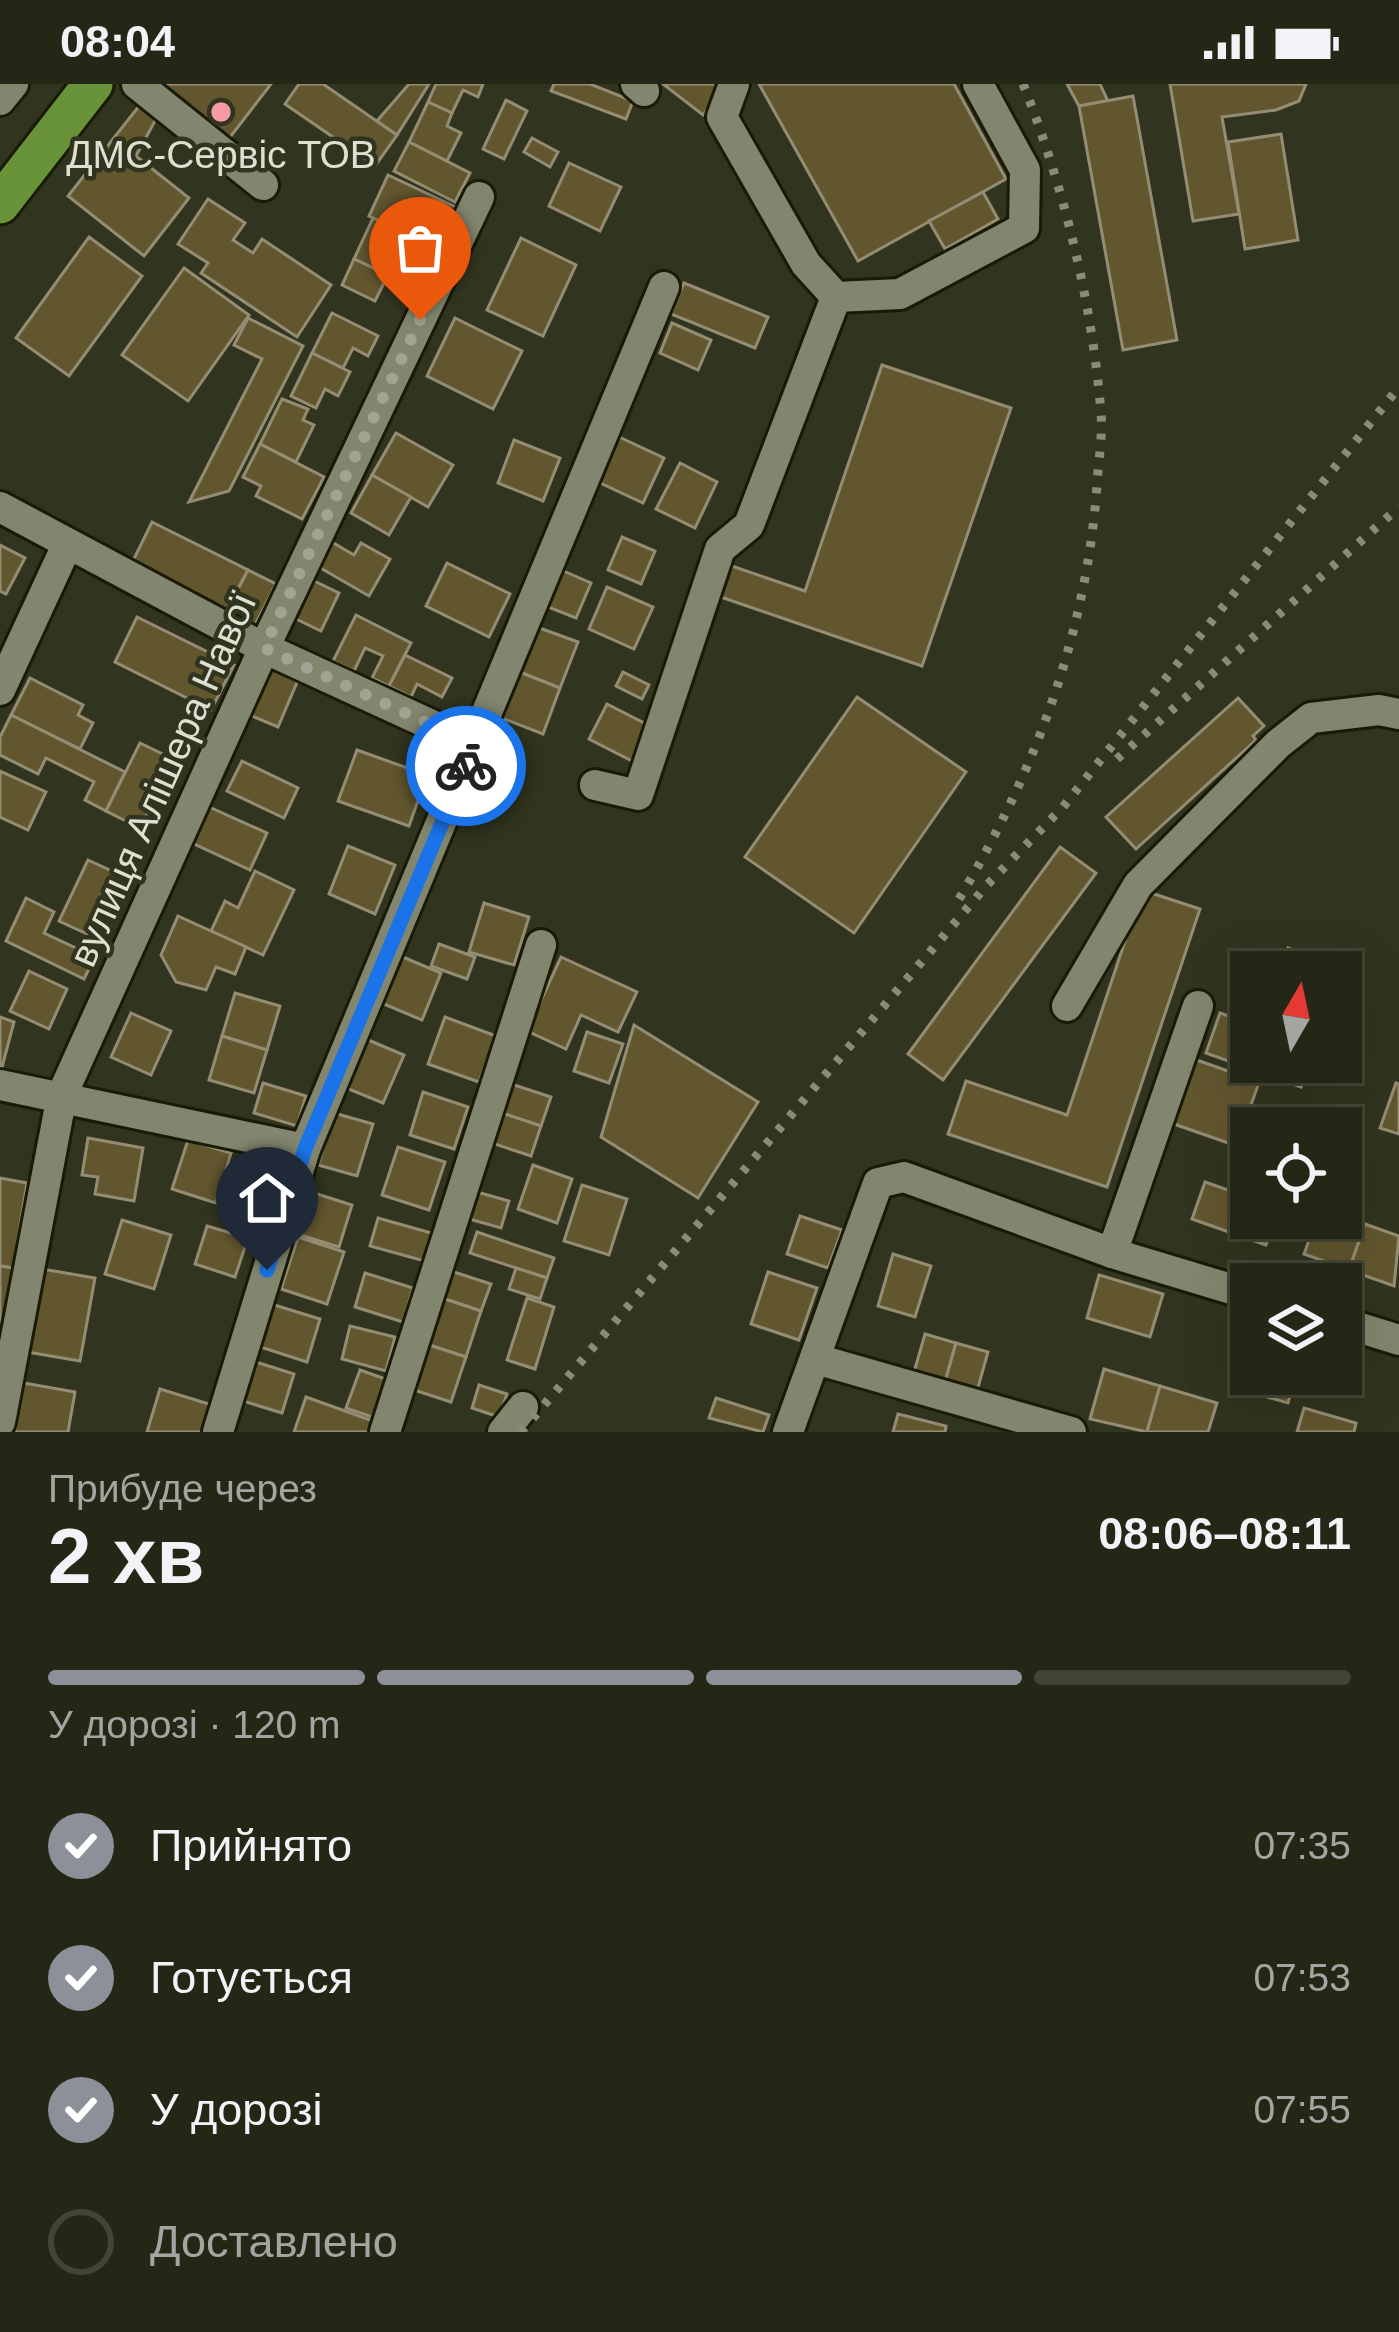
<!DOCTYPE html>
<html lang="uk">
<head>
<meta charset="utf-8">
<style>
  body { margin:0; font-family:Arial,sans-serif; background:#2d2f1f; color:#f1f3f6; height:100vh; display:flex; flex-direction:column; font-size:45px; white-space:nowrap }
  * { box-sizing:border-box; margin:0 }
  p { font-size:39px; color:#a3a5a1 }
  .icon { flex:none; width:66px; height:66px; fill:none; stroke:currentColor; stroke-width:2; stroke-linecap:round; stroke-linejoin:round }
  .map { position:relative; height:1348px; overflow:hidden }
  .panel { display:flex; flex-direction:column; background:#252716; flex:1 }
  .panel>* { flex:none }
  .needle { width:78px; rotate:9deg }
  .buttons { position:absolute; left:1230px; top:867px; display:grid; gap:24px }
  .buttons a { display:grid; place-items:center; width:132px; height:132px; border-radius:0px; background:#252716; box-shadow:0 12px 48px #0002,0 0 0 3px #424435; font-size:60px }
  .pin { position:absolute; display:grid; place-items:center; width:102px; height:102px; color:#fff; margin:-123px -51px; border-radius:50% 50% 50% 0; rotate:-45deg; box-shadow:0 0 12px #0007 }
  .pin .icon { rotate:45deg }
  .courier { position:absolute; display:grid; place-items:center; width:120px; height:120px; margin:-60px; border:9px solid #1a73e8; border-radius:50%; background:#fff; color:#222; box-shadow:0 3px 15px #0007 }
  .head em { font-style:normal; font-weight:600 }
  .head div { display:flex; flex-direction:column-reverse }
  .head { display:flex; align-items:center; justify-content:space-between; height:204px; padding:0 48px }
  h1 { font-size:78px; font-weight:600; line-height:90px }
  .bar { display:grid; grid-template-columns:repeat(4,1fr); gap:18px 12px; align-content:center; height:144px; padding:0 48px }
  .bar i { height:15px; border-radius:9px; background:#424435 }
  .bar .current { background:#8c9099 }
  .bar p { grid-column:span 4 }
  ol { padding:0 48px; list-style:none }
  li { display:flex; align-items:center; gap:36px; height:132px }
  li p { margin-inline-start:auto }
  li .icon { padding:12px; border-radius:50%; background:#8c9099; color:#fff; stroke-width:4 }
  li:last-child { color:#a3a5a1 }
  li i { width:66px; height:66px; border:6px solid #424435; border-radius:50% }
  .status { display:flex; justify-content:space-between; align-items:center; height:84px; padding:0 60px; background:#252716; direction:ltr }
  .status svg { height:33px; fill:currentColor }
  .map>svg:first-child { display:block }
</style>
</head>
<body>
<div class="status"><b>08:04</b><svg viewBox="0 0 49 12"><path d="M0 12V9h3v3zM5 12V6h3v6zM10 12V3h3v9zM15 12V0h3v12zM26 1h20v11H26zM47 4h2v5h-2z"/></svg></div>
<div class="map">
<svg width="1399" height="1348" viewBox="0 0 1399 1348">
  <rect width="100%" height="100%" fill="#31341e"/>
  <g fill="#62562f" stroke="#948d74" stroke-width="3">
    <path d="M157,0H271L228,56Z"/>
    <path d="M299,0H323L397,51L375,82L285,20Z"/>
    <path d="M409,0H429L397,51L377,37Z"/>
    <path d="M436,0H483L478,13L463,6L452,29L428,18Z"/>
    <path d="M554,0H590L633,17L626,35L551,7Z"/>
    <path d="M663,0H724L726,1L703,31Z"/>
    <path d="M759,0H954L1006,95L858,177Z"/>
    <path d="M1067,0H1100L1108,17L1079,22Z"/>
    <path d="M1170,0H1306L1299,17L1276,26L1222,33L1239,130L1193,137Z"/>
    <path d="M1133,12L1177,256L1123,266L1079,22Z"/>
    <path d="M506,16L527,27L504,75L483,65Z"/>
    <path d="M428,18L452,29L447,42L461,49L447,77L409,58Z"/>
    <path d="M139,22L156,35L136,72L189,114L144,172L68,112Z"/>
    <path d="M1281,50L1298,156L1245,165L1228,58Z"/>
    <path d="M532,54L558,68L550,83L524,68Z"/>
    <path d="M409,58L470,89L455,118L394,87Z"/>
    <path d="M569,79L621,103L600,147L549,122Z"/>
    <path d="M388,91L464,127L454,148L416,130L412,141L400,136L396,145L369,132Z"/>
    <path d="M983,108L998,135L945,165L929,137Z"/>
    <path d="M208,115L245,139L233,156L253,169L262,155L331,201L297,253L201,189L208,179L178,160Z"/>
    <path d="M373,134L439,164L424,197L380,177L376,185L354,175Z"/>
    <path d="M89,153L142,192L69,292L16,254Z"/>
    <path d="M521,154L576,181L543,252L487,226Z"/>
    <path d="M354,175L388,191L375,217L342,201Z"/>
    <path d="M184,184L249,231L188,317L122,271Z"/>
    <path d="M684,199L768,233L755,264L671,230Z"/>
    <path d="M332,229L378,252L368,272L353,264L343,284L312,269Z"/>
    <path d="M248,234L303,262L229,407L189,418L262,275L234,261Z"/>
    <path d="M455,234L522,267L493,325L427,292Z"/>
    <path d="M672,239L711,256L698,286L660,269Z"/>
    <path d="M312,269L350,288L338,312L325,305L316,324L291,312Z"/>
    <path d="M882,281L1011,324L922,582L715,511L726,480L805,507Z"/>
    <path d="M282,315L308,325L303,336L314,341L296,378L260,360Z"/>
    <path d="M396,349L453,381L428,423L372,391Z"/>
    <path d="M617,352L664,374L643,419L596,397Z"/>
    <path d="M514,356L560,374L543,417L498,399Z"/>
    <path d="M260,360L324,393L302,435L256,412L261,402L243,393Z"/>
    <path d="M680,379L717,398L695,444L656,425Z"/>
    <path d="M372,391L411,413L389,451L351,429Z"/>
    <path d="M152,438L248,486L224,532L129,485Z"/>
    <path d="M622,453L655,467L641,500L608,486Z"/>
    <path d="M330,457L354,471L361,459L390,475L369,512L317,482Z"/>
    <path d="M0,461L25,474L6,510L0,507Z"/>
    <path d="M447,479L510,510L489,553L426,522Z"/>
    <path d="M559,485L591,499L576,534L543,521Z"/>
    <path d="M248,486L276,500L252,547L224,532Z"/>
    <path d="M310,495L339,509L321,547L292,533Z"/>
    <path d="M607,503L653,523L634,565L589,545Z"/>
    <path d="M356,531L411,559L389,602L372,594L383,572L365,564L354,587L333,577Z"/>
    <path d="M137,533L234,581L211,626L115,578Z"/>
    <path d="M534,542L578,558L560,604L517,587Z"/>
    <path d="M405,571L452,594L442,613L417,600L411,613L389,602Z"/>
    <path d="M265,582L298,596L278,643L245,629Z"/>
    <path d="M517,587L560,604L543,650L499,633Z"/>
    <path d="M623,588L649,601L642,615L616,602Z"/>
    <path d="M30,594L83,621L78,631L93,639L80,665L11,631Z"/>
    <path d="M857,613L966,688L854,849L745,773Z"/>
    <path d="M1238,614L1264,642L1253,652L1256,656L1136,765L1106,733Z"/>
    <path d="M607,620L650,642L632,677L589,655Z"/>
    <path d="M11,631L125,688L106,727L85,716L94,698L46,674L38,690L0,671V653Z"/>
    <path d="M140,659L175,676L140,744L106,727Z"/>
    <path d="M357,666L427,691L409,742L338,717Z"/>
    <path d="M242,677L298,704L284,734L227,707Z"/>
    <path d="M0,687L46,708L28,746L0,733Z"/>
    <path d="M207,722L267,749L250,786L190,758Z"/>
    <path d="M348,762L395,781L375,830L329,810Z"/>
    <path d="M1060,763L1096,789L943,996L908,970Z"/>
    <path d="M88,776L125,793L96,854L59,837Z"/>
    <path d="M255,787L294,806L263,871L211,847L225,817L238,824Z"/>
    <path d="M1142,806L1200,825L1107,1103L948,1050L966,997L1067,1031Z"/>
    <path d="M26,814L54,828L44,849L95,873L84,895L6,857Z"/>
    <path d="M484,819L529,833L514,881L469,868Z"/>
    <path d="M178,832L246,863L235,890L216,883L206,906L176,898L161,871Z"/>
    <path d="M439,860L475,873L467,895L431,882Z"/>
    <path d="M1288,864L1343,883L1341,889L1279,888Z"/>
    <path d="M398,871L441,889L422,936L379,918Z"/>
    <path d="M561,873L637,908L618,948L581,931L566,965L527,947Z"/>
    <path d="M29,887L67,905L49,945L10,927Z"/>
    <path d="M235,909L280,922L267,966L222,952Z"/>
    <path d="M131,929L171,947L151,991L111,973Z"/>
    <path d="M1220,929L1251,940V978H1310L1301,1003L1206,969Z"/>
    <path d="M0,933L14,938L1,987H0Z"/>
    <path d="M445,933L496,952L479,998L428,980Z"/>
    <path d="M634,941L758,1018L698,1114L601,1053Z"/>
    <path d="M587,948L623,960L609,999L574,987Z"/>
    <path d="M222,952L267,966L254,1009L209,996Z"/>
    <path d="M366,955L404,971L383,1019L346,1004Z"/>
    <path d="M1194,975L1259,998L1237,1062L1171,1039Z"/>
    <path d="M263,999L306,1012L297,1042L254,1029Z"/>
    <path d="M508,999L551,1013L541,1042L499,1028Z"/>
    <path d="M1396,999L1399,1000V1050L1380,1044Z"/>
    <path d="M423,1008L468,1023L454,1065L410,1051Z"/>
    <path d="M499,1028L541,1042L531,1072L489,1058Z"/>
    <path d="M334,1029L373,1040L357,1092L318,1081Z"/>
    <path d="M88,1054L143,1064L134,1117L95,1110L98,1093L82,1091Z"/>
    <path d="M188,1056L231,1069L216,1119L172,1105Z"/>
    <path d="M398,1063L445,1078L429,1126L382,1111Z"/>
    <path d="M533,1081L572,1095L557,1139L518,1125Z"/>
    <path d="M0,1094L27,1099L13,1184L0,1182Z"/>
    <path d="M1205,1098L1251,1114V1134H1275L1266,1161L1192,1135Z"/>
    <path d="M582,1101L627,1115L609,1171L564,1157Z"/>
    <path d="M236,1104L268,1114L258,1146L226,1136Z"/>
    <path d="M470,1106L509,1117L501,1144L462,1133Z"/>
    <path d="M311,1108L352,1121L339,1163L297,1150Z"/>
    <path d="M800,1132L842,1146L828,1184L787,1170Z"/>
    <path d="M1341,1132L1365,1140L1349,1186L1304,1170L1317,1134Z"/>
    <path d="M378,1134L435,1150L428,1178L370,1162Z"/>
    <path d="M122,1136L171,1151L154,1205L105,1190Z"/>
    <path d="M1365,1140L1399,1152L1394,1202L1349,1186Z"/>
    <path d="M207,1142L248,1154L235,1193L195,1180Z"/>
    <path d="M477,1148L554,1174L547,1194L470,1169Z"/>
    <path d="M298,1153L344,1168L327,1220L281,1205Z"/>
    <path d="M893,1170L931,1182L915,1233L878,1222Z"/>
    <path d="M0,1182L13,1184L2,1247H0Z"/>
    <path d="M516,1184L547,1194L540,1215L509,1205Z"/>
    <path d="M42,1185L95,1194L80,1277L27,1268Z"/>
    <path d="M451,1187L491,1200L481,1227L442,1214Z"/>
    <path d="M768,1188L817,1204L799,1256L751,1240Z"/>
    <path d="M365,1189L413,1204L403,1238L355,1223Z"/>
    <path d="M1099,1191L1163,1210L1150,1253L1087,1234Z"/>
    <path d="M442,1214L481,1227L466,1273L426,1260Z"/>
    <path d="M527,1214L554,1223L535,1285L507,1276Z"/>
    <path d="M268,1219L320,1235L307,1278L254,1261Z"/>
    <path d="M350,1242L395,1253L386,1287L342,1275Z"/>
    <path d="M925,1250L956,1259L945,1298L914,1288Z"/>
    <path d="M956,1259L988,1268L977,1307L945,1298Z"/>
    <path d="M426,1260L466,1273L451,1318L411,1305Z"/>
    <path d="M253,1277L294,1290L282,1329L240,1316Z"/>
    <path d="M1104,1285L1160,1302L1147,1348L1090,1335Z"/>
    <path d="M360,1286L391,1297L378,1335L346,1324Z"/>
    <path d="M1256,1290H1296L1288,1319L1250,1308Z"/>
    <path d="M24,1299L75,1308L68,1348H15Z"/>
    <path d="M479,1301L507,1310L499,1333L472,1324Z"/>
    <path d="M1160,1302L1217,1319L1208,1348H1147Z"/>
    <path d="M160,1305L212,1321L203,1348H147Z"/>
    <path d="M306,1313L376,1338L373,1348H294Z"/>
    <path d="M716,1314L769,1331L763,1348L709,1334Z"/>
    <path d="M1304,1324L1356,1339L1354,1348H1297Z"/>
    <path d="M898,1330L946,1342L945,1348H893Z"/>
  </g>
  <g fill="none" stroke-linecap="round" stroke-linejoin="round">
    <defs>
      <g id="minor">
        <path d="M137,0L263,101"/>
        <path d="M636,0L644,7"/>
        <path d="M0,16L13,0"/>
        <path d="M836,213L900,210L1024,144L1025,86L978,0"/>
        <path d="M0,423L264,564L475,661"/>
        <path d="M0,606L67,461"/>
        <path d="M595,701L638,711L720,465L749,441L836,213L806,180L722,33L734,0"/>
        <path d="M1067,922L1138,801L1278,660L1311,634L1379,626L1399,630"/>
        <path d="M0,1001L305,1065"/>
        <path d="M1112,1169L1198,922"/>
        <path d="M1341,1238L1399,1256"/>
        <path d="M816,1275L1071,1348"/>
        <path d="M0,1338L62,1011L264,564L479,113"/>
        <path d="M218,1348L305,1065L664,203"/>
        <path d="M385,1348L541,861"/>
        <path d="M503,1348L523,1323"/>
        <path d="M788,1348L878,1099L904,1093L1112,1169L1251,1211"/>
      </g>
      <path id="major" d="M0,120L93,0"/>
    </defs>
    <use href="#minor" stroke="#191b06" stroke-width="36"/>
    <use href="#major" stroke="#191b06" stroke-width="45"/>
    <use href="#minor" stroke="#83866e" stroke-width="30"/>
    <use href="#major" stroke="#699338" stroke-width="39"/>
    <g stroke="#8a8c7b" stroke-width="9" stroke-dasharray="6 12" stroke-linecap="butt">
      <path d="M1117,675L1399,423"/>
      <path d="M959,815C1035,688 1086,551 1097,402C1098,378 1103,353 1101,329C1092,218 1064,103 1023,0"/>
      <path d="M521,1348L987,801L1063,723L1399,303"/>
    </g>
  </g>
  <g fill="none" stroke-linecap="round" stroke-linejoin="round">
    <path stroke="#a1a493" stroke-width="12" stroke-dasharray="0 21.6" d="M420,236L264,564L475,661L466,682"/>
    <path stroke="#1a73e8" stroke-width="15" d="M267,1186L305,1065L466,682"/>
  </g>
  <circle fill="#f49aa4" stroke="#31341e" stroke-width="4.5" cx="221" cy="28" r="12"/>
  <g text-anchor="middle" stroke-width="9" stroke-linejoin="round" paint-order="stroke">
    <g font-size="39" fill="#dee0d2" stroke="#31341e">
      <text x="221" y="84">ДМС-Сервіс ТОВ</text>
    </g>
    <g font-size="39" fill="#dee0d2" stroke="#31341e">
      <text transform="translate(162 695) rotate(-66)" y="14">вулиця Алішера Навої</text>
    </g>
  </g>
</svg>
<div class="buttons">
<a><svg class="needle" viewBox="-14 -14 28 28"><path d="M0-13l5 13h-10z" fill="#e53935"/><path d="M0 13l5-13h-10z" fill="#a3a5a1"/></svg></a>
<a><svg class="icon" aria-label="locate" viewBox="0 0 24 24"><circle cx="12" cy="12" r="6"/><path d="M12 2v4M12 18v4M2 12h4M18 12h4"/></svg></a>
<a><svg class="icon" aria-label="layers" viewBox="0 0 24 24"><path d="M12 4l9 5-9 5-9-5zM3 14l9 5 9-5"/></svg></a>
</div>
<div class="pin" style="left:420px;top:236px;background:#ea580c"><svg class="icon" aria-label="bag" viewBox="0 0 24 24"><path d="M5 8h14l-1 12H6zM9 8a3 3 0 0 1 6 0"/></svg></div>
<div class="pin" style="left:267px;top:1186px;background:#1f2937"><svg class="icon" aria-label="home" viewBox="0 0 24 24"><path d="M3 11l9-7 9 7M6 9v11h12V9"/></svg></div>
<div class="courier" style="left:466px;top:682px"><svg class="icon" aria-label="bike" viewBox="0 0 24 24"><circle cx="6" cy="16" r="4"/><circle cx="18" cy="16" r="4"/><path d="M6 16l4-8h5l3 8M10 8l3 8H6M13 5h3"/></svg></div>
</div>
<section class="panel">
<div class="head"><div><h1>2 хв</h1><p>Прибуде через</p></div><em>08:06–08:11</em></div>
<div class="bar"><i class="current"></i><i class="current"></i><i class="current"></i><i></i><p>У дорозі · 120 m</p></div>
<ol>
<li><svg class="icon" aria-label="check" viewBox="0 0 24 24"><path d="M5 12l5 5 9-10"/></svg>Прийнято<p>07:35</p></li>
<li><svg class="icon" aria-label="check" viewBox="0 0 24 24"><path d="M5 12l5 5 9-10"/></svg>Готується<p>07:53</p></li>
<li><svg class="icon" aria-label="check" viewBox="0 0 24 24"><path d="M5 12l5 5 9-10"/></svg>У дорозі<p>07:55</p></li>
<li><i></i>Доставлено</li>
</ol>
</section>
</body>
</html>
